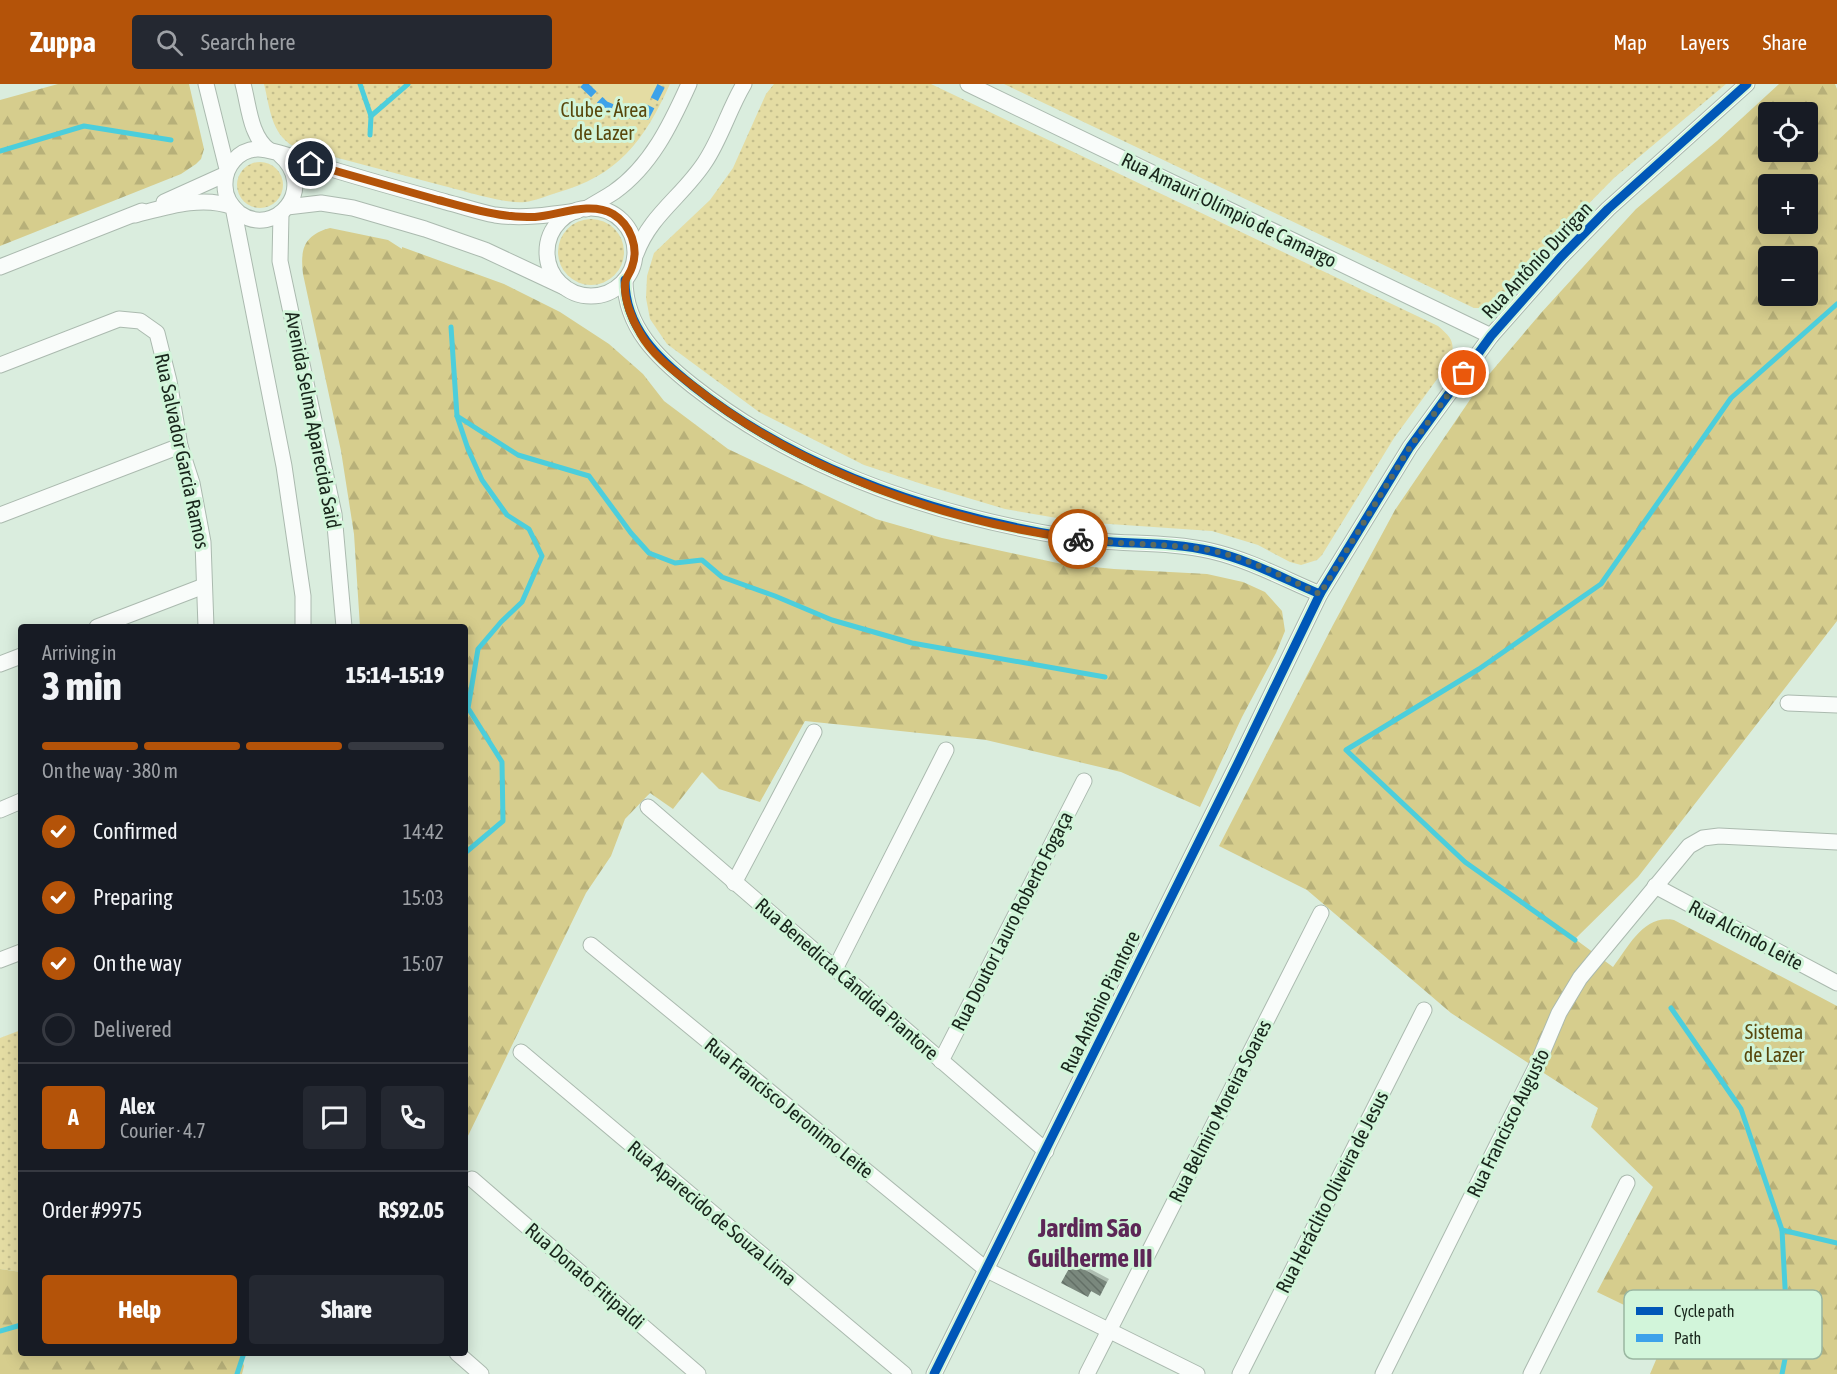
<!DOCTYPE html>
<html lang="en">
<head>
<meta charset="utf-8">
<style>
  body { margin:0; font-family:"Asap Condensed",sans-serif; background:#242831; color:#f1f3f6; height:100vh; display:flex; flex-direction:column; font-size:22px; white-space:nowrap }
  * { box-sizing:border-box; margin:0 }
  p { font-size:20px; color:#9ea1a6 }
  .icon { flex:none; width:33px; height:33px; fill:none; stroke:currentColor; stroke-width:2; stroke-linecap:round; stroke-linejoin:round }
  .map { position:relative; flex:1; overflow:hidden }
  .details { position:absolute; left:18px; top:540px; width:450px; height:732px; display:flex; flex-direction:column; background:#171b24; border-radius:6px; box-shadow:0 3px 15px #0003 }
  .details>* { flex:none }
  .buttons { position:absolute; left:1758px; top:18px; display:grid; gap:12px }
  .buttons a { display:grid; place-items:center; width:60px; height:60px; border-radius:6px; background:#171b24; box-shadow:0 3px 15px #0003; font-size:30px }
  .pin { position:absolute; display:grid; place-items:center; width:51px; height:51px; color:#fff; margin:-26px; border:3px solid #fff; border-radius:50%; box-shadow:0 2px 6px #0007 }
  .courier { position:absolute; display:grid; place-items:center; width:60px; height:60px; margin:-30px; border:4px solid #b45309; border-radius:50%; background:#fff; color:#222; box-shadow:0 2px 8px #0007 }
  .summary em { font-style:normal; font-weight:800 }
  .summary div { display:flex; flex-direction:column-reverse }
  .summary { display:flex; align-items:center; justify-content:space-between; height:102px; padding:0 24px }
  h1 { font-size:39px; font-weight:800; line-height:45px }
  .bar { display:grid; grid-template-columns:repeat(4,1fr); gap:9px 6px; align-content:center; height:72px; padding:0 24px }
  .bar i { height:8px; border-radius:4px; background:#363941 }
  .bar .selected { background:#b45309 }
  .bar p { grid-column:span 4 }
  .line { display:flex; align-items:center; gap:15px; padding:0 24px; border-top:2px solid #363941 }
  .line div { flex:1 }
  .round { display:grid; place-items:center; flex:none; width:63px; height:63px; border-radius:6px; background:#242831 }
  ol { padding:0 24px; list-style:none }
  li { display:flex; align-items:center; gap:18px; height:66px }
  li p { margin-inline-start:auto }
  li .icon { padding:6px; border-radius:50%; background:#b45309; color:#fff; stroke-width:4 }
  li:last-child { color:#9ea1a6 }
  li i { width:33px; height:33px; border:3px solid #363941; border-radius:50% }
  .cta { display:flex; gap:12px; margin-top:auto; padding:12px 24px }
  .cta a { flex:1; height:69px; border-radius:6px; background:#b45309; color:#fff; font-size:24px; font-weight:800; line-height:69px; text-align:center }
  .cta a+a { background:#242831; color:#f1f3f6 }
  header { display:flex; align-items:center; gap:36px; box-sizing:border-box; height:84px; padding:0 30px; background:#b45309; color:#fff }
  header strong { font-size:28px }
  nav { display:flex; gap:33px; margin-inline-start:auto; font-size:21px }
  .search { width:420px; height:54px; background:#242831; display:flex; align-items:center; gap:15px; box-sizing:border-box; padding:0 21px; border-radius:6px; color:#9ea1a6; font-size:22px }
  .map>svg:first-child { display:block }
</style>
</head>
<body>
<header>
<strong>Zuppa</strong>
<div class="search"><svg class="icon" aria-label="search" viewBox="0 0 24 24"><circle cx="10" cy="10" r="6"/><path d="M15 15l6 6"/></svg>Search here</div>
<nav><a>Map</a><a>Layers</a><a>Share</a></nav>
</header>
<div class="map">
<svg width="1837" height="1290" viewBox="0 0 1837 1290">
  <defs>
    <pattern id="green-dots" width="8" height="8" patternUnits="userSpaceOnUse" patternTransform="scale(1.5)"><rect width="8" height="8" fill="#e4dca3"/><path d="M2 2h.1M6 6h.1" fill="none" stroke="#c3bd8c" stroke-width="1.8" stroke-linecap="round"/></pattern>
    <pattern id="forest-firs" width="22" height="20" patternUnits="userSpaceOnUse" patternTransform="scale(1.5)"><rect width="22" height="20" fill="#d6cd8d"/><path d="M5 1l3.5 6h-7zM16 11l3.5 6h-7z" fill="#b7b079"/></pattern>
    <pattern id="building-back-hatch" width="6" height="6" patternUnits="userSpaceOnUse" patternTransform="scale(1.5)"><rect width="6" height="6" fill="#7a887d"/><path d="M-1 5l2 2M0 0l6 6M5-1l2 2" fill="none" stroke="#636f66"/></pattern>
  </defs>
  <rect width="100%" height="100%" fill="#daedde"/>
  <g fill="url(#green-dots)">
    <path d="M264,0H670C644,57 618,92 556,109C546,112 535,117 525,118C504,120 465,107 444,102C393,89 343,75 293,62C271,49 270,24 264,0Z"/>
    <path d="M774,0H931L1438,242C1452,254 1455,258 1451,276L1394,354L1322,471L1317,476L1301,481L1290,478L1258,461L1212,447L1080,438L1005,425L928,402L864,381L759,328L667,260L650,235L646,214L647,192L654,169L710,116L733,84L766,10Z"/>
    <path d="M1004,0H1726L1614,94L1545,164L1495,219L1487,224H1474Z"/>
    <circle cx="260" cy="101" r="23"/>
    <circle cx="591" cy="168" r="33"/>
    <path d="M21,946V1188L0,1185V954Z"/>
  </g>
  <g fill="url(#forest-firs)" fill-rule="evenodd">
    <path d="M58,0H189L204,65L201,75L196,80L181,90L0,162V16Z"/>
    <path d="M1779,0H1835L1837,5V537L1638,793L1575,855L1613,883C1629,862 1644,830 1674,836L1837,922V1290H1650L1670,1243L1597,1208L1653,1103L1591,1043L1598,1024L1451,929L1307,806L1219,762L1333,541L1395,426L1480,301L1541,229L1636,125L1717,57ZM1768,28H1808V68H1768ZM1768,100H1808V140H1768ZM1768,172H1808V212H1768Z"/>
    <path d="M330,144L388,156L402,165V163L504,200L560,228L609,260L643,290L664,317L728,365L876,435L942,454L1062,480L1114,485L1207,490L1243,498L1265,508L1282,527L1285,547L1276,569L1242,633L1200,723L1121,688L986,656L805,637L760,718L719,705L702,688L673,725L650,709L625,735L611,772L586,809L465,1058V543H360L354,450L341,367L303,190C300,165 304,151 330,144Z"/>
    <path d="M0,1185L21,1188V1269H240L244,1282L242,1290H0Z"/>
  </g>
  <path fill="#e4dca3" d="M596,0H657L643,30L593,6Z"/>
  <path fill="#0003" d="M1075,1177L1109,1195L1100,1210L1092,1206L1088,1211L1073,1180Z"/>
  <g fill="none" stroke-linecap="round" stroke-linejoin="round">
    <g stroke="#4ccedc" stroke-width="5">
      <path d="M360,0L371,32L370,51"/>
      <path d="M371,32L408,0"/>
      <path d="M0,67L84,42L171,56"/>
      <path d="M451,243L457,332L468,365L482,396L507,431L529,445L542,472L522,518L501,538L478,565L468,624L502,678L503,737L465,769"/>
      <path d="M457,332L518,371L589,392L631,449L649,469L675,479L702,476L722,493L775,512L832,536L912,559L1105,593"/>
      <path d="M1575,856L1465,778L1346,666L1479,585L1601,500L1731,314L1837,220"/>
      <path d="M1671,924L1741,1025L1782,1146L1788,1260L1782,1290"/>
      <path d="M1782,1146L1837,1159"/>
      <path d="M0,1247L21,1241"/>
      <path d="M237,1290L244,1269"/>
    </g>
  </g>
  <path fill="url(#building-back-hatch)" d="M1072,1179L1107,1198L1100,1212L1091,1207L1088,1213L1061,1199Z"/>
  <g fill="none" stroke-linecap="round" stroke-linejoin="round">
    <defs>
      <g id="minor">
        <path d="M206,0L227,85"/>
        <path d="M243,0C249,22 250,52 269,66"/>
        <path d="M968,0L1491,252"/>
        <path d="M279,70C319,104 275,155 239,129C231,122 225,112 225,102C224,82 239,66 257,65C271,64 312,80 328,84C367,96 407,107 446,118C462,122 479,128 495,131C522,135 549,131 577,127"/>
        <path d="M164,118L226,90"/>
        <path d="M287,123L321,119L353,124L425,145L485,166L564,203"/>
        <circle cx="591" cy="168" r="44"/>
        <path d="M586,125C595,119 605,114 614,108C651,82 671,40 689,0"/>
        <path d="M281,129L280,177L334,430L344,543"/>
        <path d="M135,131C166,123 202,111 233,123L284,382L303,512V543"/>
        <path d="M636,170C650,131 683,112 705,78C721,54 729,25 744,0"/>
        <path d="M0,183L142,127"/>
        <path d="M625,196C625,244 659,275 693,302C801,387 933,431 1067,453C1115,462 1164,456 1211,467C1250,476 1284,495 1320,510"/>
        <path d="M0,281L119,235L140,237L157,249L169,297L180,362L192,399L203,458L206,543"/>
        <path d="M0,431L180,362"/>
        <path d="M97,543L204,502"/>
        <path d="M0,580L21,572"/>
        <path d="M1788,619L1837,621"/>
        <path d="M648,723L1046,1067"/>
        <path d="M0,726L21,717"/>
        <path d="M734,799L814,648"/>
        <path d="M1655,802L1837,899"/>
        <path d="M591,861L987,1186L1197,1290"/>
        <path d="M0,876L21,868"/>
        <path d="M835,885L946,666"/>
        <path d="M521,968L904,1290"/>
        <path d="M941,977L1084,697"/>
        <path d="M472,1095L698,1290"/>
        <path d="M457,1269L481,1290"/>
        <path d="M934,1290L1238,679L1320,510L1410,363L1491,252L1560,174L1608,125L1747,0"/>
        <path d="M1087,1290L1321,829"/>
        <path d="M1240,1290L1424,926"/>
        <path d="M1383,1290L1537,981L1559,929L1580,894L1689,762L1703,754L1719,752L1837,758"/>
        <path d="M1531,1290L1627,1099"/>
      </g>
    </defs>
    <use href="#minor" stroke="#abbaaf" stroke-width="17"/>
    <use href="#minor" stroke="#f9fcfa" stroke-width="15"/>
    <path stroke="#3da2ea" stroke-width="8" stroke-dasharray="15 8" stroke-linecap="butt" d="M583,0L605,21L627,30L646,32L662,0"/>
    <defs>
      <g id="cycleway">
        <path d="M625,196C625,244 659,275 693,302C801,387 933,431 1067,453C1115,462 1164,456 1211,467C1250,476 1284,495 1320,510"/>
        <path d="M934,1290L1238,679L1320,510L1410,363L1491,252L1560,174L1608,125L1747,0"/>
      </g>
    </defs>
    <use href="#cycleway" stroke="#d2f5da" stroke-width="13"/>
    <use href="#cycleway" stroke="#0057b8" stroke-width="9"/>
  </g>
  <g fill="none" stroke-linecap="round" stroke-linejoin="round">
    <path stroke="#5c6b5f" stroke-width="6" stroke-dasharray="0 10.8" d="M1078,455C1122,461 1165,459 1208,466C1248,473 1284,494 1320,510L1410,363L1464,289"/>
    <path stroke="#b45309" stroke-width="8" d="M311,80C353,92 395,104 438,116C462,122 486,130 511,132C519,133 527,133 535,133C559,131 590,117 613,130C631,141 639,164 632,183C630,190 625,194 625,200C624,216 632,236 640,249C652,271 674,287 693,302C800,387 944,438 1078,455"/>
  </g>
  <g text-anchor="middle" stroke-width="6" stroke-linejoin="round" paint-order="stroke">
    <g font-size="20" fill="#58470c" stroke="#d2f5da">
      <text x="604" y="33">Clube - Área<tspan x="604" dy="23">de Lazer</tspan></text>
      <text x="1774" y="955">Sistema<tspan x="1774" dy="23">de Lazer</tspan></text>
    </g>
    <g font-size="20" fill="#18251b" stroke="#d2f5da">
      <text transform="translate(1229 126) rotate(26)" y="7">Rua Amauri Olímpio de Camargo</text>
      <text transform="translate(1537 176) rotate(-47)" y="7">Rua Antônio Durigan</text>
      <text transform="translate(313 336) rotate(79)" y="7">Avenida Selma Aparecida Said</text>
      <text transform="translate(182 367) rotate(78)" y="7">Rua Salvador Garcia Ramos</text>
      <text transform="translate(1012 837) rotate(-63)" y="7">Rua Doutor Lauro Roberto Fogaça</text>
      <text transform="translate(1746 851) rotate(28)" y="7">Rua Alcindo Leite</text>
      <text transform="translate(847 895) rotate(41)" y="7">Rua Benedicta Cândida Piantore</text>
      <text transform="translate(1100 918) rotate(-64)" y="7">Rua Antônio Piantore</text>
      <text transform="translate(789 1024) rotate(39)" y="7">Rua Francisco Jeronimo Leite</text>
      <text transform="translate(1220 1027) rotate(-63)" y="7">Rua Belmiro Moreira Soares</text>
      <text transform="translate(1508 1039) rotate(-64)" y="7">Rua Francisco Augusto</text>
      <text transform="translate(1332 1108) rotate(-63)" y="7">Rua Heráclito Oliveira de Jesus</text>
      <text transform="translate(712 1129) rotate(40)" y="7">Rua Aparecido de Souza Lima</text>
      <text transform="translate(585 1192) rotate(41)" y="7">Rua Donato Fitipaldi</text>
    </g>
    <g font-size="26" font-weight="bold" fill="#5c2756" stroke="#d2f5da">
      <text x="1090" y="1153">Jardim São<tspan x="1090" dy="30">Guilherme III</tspan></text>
    </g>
  </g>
  <rect x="1624" y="1206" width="198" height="69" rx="9" fill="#d2f5da" stroke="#9ab7a1" stroke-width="1.5"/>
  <rect x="1636" y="1223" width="27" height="8" fill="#0057b8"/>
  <rect x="1636" y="1250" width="27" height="8" fill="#3da2ea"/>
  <g font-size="16" fill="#18251b">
    <text x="1674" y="1233">Cycle path</text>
    <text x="1674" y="1260">Path</text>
  </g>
</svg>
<div class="buttons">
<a><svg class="icon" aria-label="locate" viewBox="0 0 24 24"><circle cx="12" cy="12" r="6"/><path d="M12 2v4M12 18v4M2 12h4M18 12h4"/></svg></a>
<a>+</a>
<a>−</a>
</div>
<div class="pin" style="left:1464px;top:289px;background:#ea580c"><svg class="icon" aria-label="bag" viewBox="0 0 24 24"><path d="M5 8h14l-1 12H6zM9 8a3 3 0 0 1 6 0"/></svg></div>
<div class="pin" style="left:311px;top:80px;background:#1f2937"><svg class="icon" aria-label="home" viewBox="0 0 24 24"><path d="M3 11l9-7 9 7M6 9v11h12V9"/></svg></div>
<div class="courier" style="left:1078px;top:455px"><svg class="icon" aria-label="bike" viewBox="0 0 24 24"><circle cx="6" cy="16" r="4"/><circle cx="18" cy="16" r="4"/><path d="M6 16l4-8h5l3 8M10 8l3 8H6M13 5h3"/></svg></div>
<section class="details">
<div class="summary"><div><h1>3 min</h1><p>Arriving in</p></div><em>15:14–15:19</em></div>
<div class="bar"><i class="selected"></i><i class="selected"></i><i class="selected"></i><i></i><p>On the way · 380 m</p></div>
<ol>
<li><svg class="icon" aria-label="check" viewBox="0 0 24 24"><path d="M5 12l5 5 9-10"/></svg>Confirmed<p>14:42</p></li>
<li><svg class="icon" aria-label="check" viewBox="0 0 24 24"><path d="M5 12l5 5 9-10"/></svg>Preparing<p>15:03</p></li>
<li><svg class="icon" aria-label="check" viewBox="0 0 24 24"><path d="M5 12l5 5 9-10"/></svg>On the way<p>15:07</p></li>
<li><i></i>Delivered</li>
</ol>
<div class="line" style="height:108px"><b class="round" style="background:#b45309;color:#fff">A</b><div><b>Alex</b><p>Courier · 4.7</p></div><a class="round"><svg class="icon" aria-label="chat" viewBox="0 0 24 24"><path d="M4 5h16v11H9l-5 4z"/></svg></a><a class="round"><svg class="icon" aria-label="phone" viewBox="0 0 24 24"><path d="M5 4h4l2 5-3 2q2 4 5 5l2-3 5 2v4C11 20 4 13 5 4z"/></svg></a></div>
<div class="line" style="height:78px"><div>Order #9975</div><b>R$92.05</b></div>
<div class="cta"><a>Help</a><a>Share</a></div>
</section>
</div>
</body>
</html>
